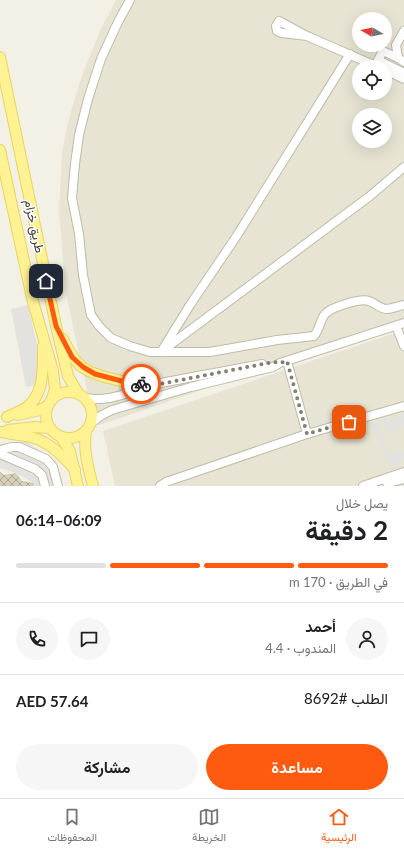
<!DOCTYPE html>
<html lang="ar">
<head>
<meta charset="utf-8">
<style>
  body { margin:0; font-family:Lato,Vazirmatn,sans-serif; background:#f6f6f6; color:#202124; direction:rtl; height:100vh; display:flex; flex-direction:column; font-size:15px; white-space:nowrap }
  * { box-sizing:border-box; margin:0 }
  p { font-size:13px; color:#757577 }
  .icon { flex:none; width:22px; height:22px; fill:none; stroke:currentColor; stroke-width:2; stroke-linecap:round; stroke-linejoin:round }
  .map { position:relative; height:486px; overflow:hidden; direction:ltr }
  .details { display:flex; flex-direction:column; background:#fff; flex:1 }
  .details>* { flex:none }
  .needle { width:26px; rotate:279deg }
  .controls { position:absolute; left:352px; top:12px; display:grid; gap:8px }
  .controls a { display:grid; place-items:center; width:40px; height:40px; border-radius:50%; background:#fff; box-shadow:0 4px 16px #0002; font-size:20px }
  .pin { position:absolute; display:grid; place-items:center; width:34px; height:34px; color:#fff; margin:-17px; border-radius:8px; box-shadow:0 2px 6px #0006 }
  .courier { position:absolute; display:grid; place-items:center; width:40px; height:40px; margin:-20px; border:3px solid #ff5b10; border-radius:50%; background:#fff; color:#222; box-shadow:0 1px 5px #0007 }
  .head em { font-style:normal; font-weight:700 }
  .head div { display:flex; flex-direction:column-reverse }
  .head { display:flex; align-items:center; justify-content:space-between; height:68px; padding:0 16px }
  h1 { font-size:26px; font-weight:700; line-height:30px }
  .bar { display:grid; grid-template-columns:repeat(4,1fr); gap:6px 4px; align-content:center; height:48px; padding:0 16px }
  .bar i { height:5px; border-radius:3px; background:#e0e0e0 }
  .bar .on { background:#ff5b10 }
  .bar p { grid-column:span 4 }
  .line { display:flex; align-items:center; gap:10px; padding:0 16px; border-top:1px solid #e0e0e0 }
  .line div { flex:1 }
  .round { display:grid; place-items:center; flex:none; width:42px; height:42px; border-radius:21px; background:#f6f6f6 }
  .button { display:flex; gap:8px; margin-top:auto; padding:8px 16px }
  .button a { flex:1; height:46px; border-radius:24px; background:#ff5b10; color:#fff; font-size:16px; font-weight:700; line-height:46px; text-align:center }
  .button a+a { background:#f6f6f6; color:#202124 }
  .menu { display:flex; justify-content:space-around; align-items:center; height:56px; border-top:1px solid #e0e0e0; background:#fff; font-size:11px; color:#757577 }
  .menu a { display:grid; justify-items:center; gap:2px }
  .menu .on { color:#ff5b10 }
  .map>svg:first-child { display:block }
</style>
</head>
<body>
<div class="map">
<svg width="404" height="486" viewBox="0 0 404 486">
  <defs>
    <pattern id="building-cross-hatch" width="8" height="8" patternUnits="userSpaceOnUse"><rect width="8" height="8" fill="#d5cfba"/><path d="M0 0l8 8M0 8l8-8" fill="none" stroke="#afaa98"/></pattern>
  </defs>
  <rect width="100%" height="100%" fill="#f3f1e5"/>
  <g fill="#e7e4d3" fill-rule="evenodd">
    <path d="M116,0H404V319L355,333L302,354L206,386L202,390L112,421L99,425L94,423L65,289L59,209L62,152L69,118L81,78L100,31ZM359,19H385V45H359ZM359,67H385V93H359ZM359,115H385V141H359Z"/>
    <path d="M404,330V486H115L103,431Z"/>
  </g>
  <g fill="#e4e2de">
    <path d="M28,305L46,383L26,387L11,309Z"/>
    <path d="M404,414V427H398L397,430L388,432L384,421L378,423L388,453L391,454L397,450L404,452V459L390,468L371,423Z"/>
    <path d="M25,441L56,461L62,486H34L32,482L16,473L0,468V445Z"/>
  </g>
  <path fill="url(#building-cross-hatch)" d="M0,472L4,475L16,473L22,481L34,483V486H0Z"/>
  <g fill="none" stroke-linecap="round" stroke-linejoin="round">
    <defs>
      <g id="minor">
        <path d="M130,0L118,22L101,59L88,99L79,135L75,164L72,198L79,234L83,275L91,315L99,326L111,338L130,346L150,352H210L277,340L314,336C320,329 320,320 325,314C331,307 361,298 369,301C375,303 379,308 386,309C392,309 398,306 404,305"/>
        <path d="M404,31L396,45L398,58L404,62"/>
        <path d="M307,36L282,33L277,31L276,26L279,21L307,36L378,67"/>
        <path d="M398,58L383,51L378,60L404,73"/>
        <path d="M385,70L404,79"/>
        <path d="M396,326L404,346"/>
        <path d="M166,348L370,196L404,167"/>
        <path d="M161,352L190,305L236,237L350,54"/>
        <path d="M287,361L307,434L404,406"/>
        <path d="M85,398C112,403 131,390 156,384C191,377 227,371 262,364"/>
        <path d="M91,423L102,415L112,410L191,387L273,367L280,363L404,323"/>
        <path d="M0,450L12,447H19L46,459L53,467L58,486"/>
        <path d="M0,454L35,469L42,475L45,486"/>
        <path d="M387,483L404,479"/>
        <path d="M160,486L166,482L307,434"/>
        <path d="M363,486L404,472"/>
      </g>
      <g id="major">
        <path d="M0,57L56,326L68,376L78,393"/>
        <path d="M0,150L32,298L53,371L55,389L52,399"/>
        <path d="M63,339C68,349 73,360 82,367C99,379 135,384 155,385"/>
        <circle cx="69" cy="415" r="23"/>
        <path d="M18,415L40,410L47,406"/>
        <path d="M7,417C12,414 19,412 24,409C45,397 43,367 43,346"/>
        <path d="M8,430L35,427L50,428"/>
        <path d="M86,431C83,450 88,467 93,486"/>
        <path d="M0,432C10,434 21,435 31,437C50,442 63,456 75,470"/>
        <path d="M61,437L70,451L78,486"/>
      </g>
    </defs>
    <use href="#minor" stroke="#bfbba8" stroke-width="10"/>
    <use href="#major" stroke="#e7d460" stroke-width="12"/>
    <use href="#minor" stroke="#fff" stroke-width="8"/>
    <use href="#major" stroke="#fff292" stroke-width="10"/>
  </g>
  <g fill="none" stroke-linecap="round" stroke-linejoin="round">
    <path stroke="#837f73" stroke-width="4" stroke-dasharray="0 7.2" d="M141,384L155,385L273,362L280,363L287,361L307,434L349,422"/>
    <path stroke="#ff5b10" stroke-width="5" d="M46,281L56,326L72,357L83,367L95,374L129,383L141,384"/>
  </g>
  <g text-anchor="middle" stroke-width="3" stroke-linejoin="round" paint-order="stroke">
    <g font-size="13" fill="#464235" stroke="#fff">
      <text transform="translate(35 226) rotate(78)" y="5">طريق خزام</text>
    </g>
  </g>
</svg>
<div class="controls">
<a><svg class="needle" viewBox="-14 -14 28 28"><path d="M0-13l5 13h-10z" fill="#e53935"/><path d="M0 13l5-13h-10z" fill="#757577"/></svg></a>
<a><svg class="icon" aria-label="locate" viewBox="0 0 24 24"><circle cx="12" cy="12" r="6"/><path d="M12 2v4M12 18v4M2 12h4M18 12h4"/></svg></a>
<a><svg class="icon" aria-label="layers" viewBox="0 0 24 24"><path d="M12 4l9 5-9 5-9-5zM3 14l9 5 9-5"/></svg></a>
</div>
<div class="pin" style="left:349px;top:422px;background:#ea580c"><svg class="icon" aria-label="bag" viewBox="0 0 24 24"><path d="M5 8h14l-1 12H6zM9 8a3 3 0 0 1 6 0"/></svg></div>
<div class="pin" style="left:46px;top:281px;background:#1f2937"><svg class="icon" aria-label="home" viewBox="0 0 24 24"><path d="M3 11l9-7 9 7M6 9v11h12V9"/></svg></div>
<div class="courier" style="left:141px;top:384px"><svg class="icon" aria-label="bike" viewBox="0 0 24 24"><circle cx="6" cy="16" r="4"/><circle cx="18" cy="16" r="4"/><path d="M6 16l4-8h5l3 8M10 8l3 8H6M13 5h3"/></svg></div>
</div>
<section class="details">
<div class="head"><div><h1>2 دقيقة</h1><p>يصل خلال</p></div><em>06:09–06:14</em></div>
<div class="bar"><i class="on"></i><i class="on"></i><i class="on"></i><i></i><p>في الطريق · 170 m</p></div>
<div class="line" style="height:72px"><a class="round"><svg class="icon" aria-label="person" viewBox="0 0 24 24"><circle cx="12" cy="8" r="4"/><path d="M4 21q1-7 8-7t8 7"/></svg></a><div><b>أحمد</b><p>المندوب · 4.4</p></div><a class="round"><svg class="icon" aria-label="chat" viewBox="0 0 24 24"><path d="M4 5h16v11H9l-5 4z"/></svg></a><a class="round"><svg class="icon" aria-label="phone" viewBox="0 0 24 24"><path d="M5 4h4l2 5-3 2q2 4 5 5l2-3 5 2v4C11 20 4 13 5 4z"/></svg></a></div>
<div class="line" style="height:52px"><div>الطلب #8692</div><b>AED 57.64</b></div>
<div class="button"><a>مساعدة</a><a>مشاركة</a></div>
</section>
<nav class="menu">
<a class="on"><svg class="icon" aria-label="home" viewBox="0 0 24 24"><path d="M3 11l9-7 9 7M6 9v11h12V9"/></svg>الرئيسية</a>
<a><svg class="icon" aria-label="map" viewBox="0 0 24 24"><path d="M3 6l6-2 6 2 6-2v14l-6 2-6-2-6 2zM9 4v14M15 6v14"/></svg>الخريطة</a>
<a><svg class="icon" aria-label="saved" viewBox="0 0 24 24"><path d="M7 4h10v16l-5-4-5 4z"/></svg>المحفوظات</a>
</nav>
</body>
</html>
